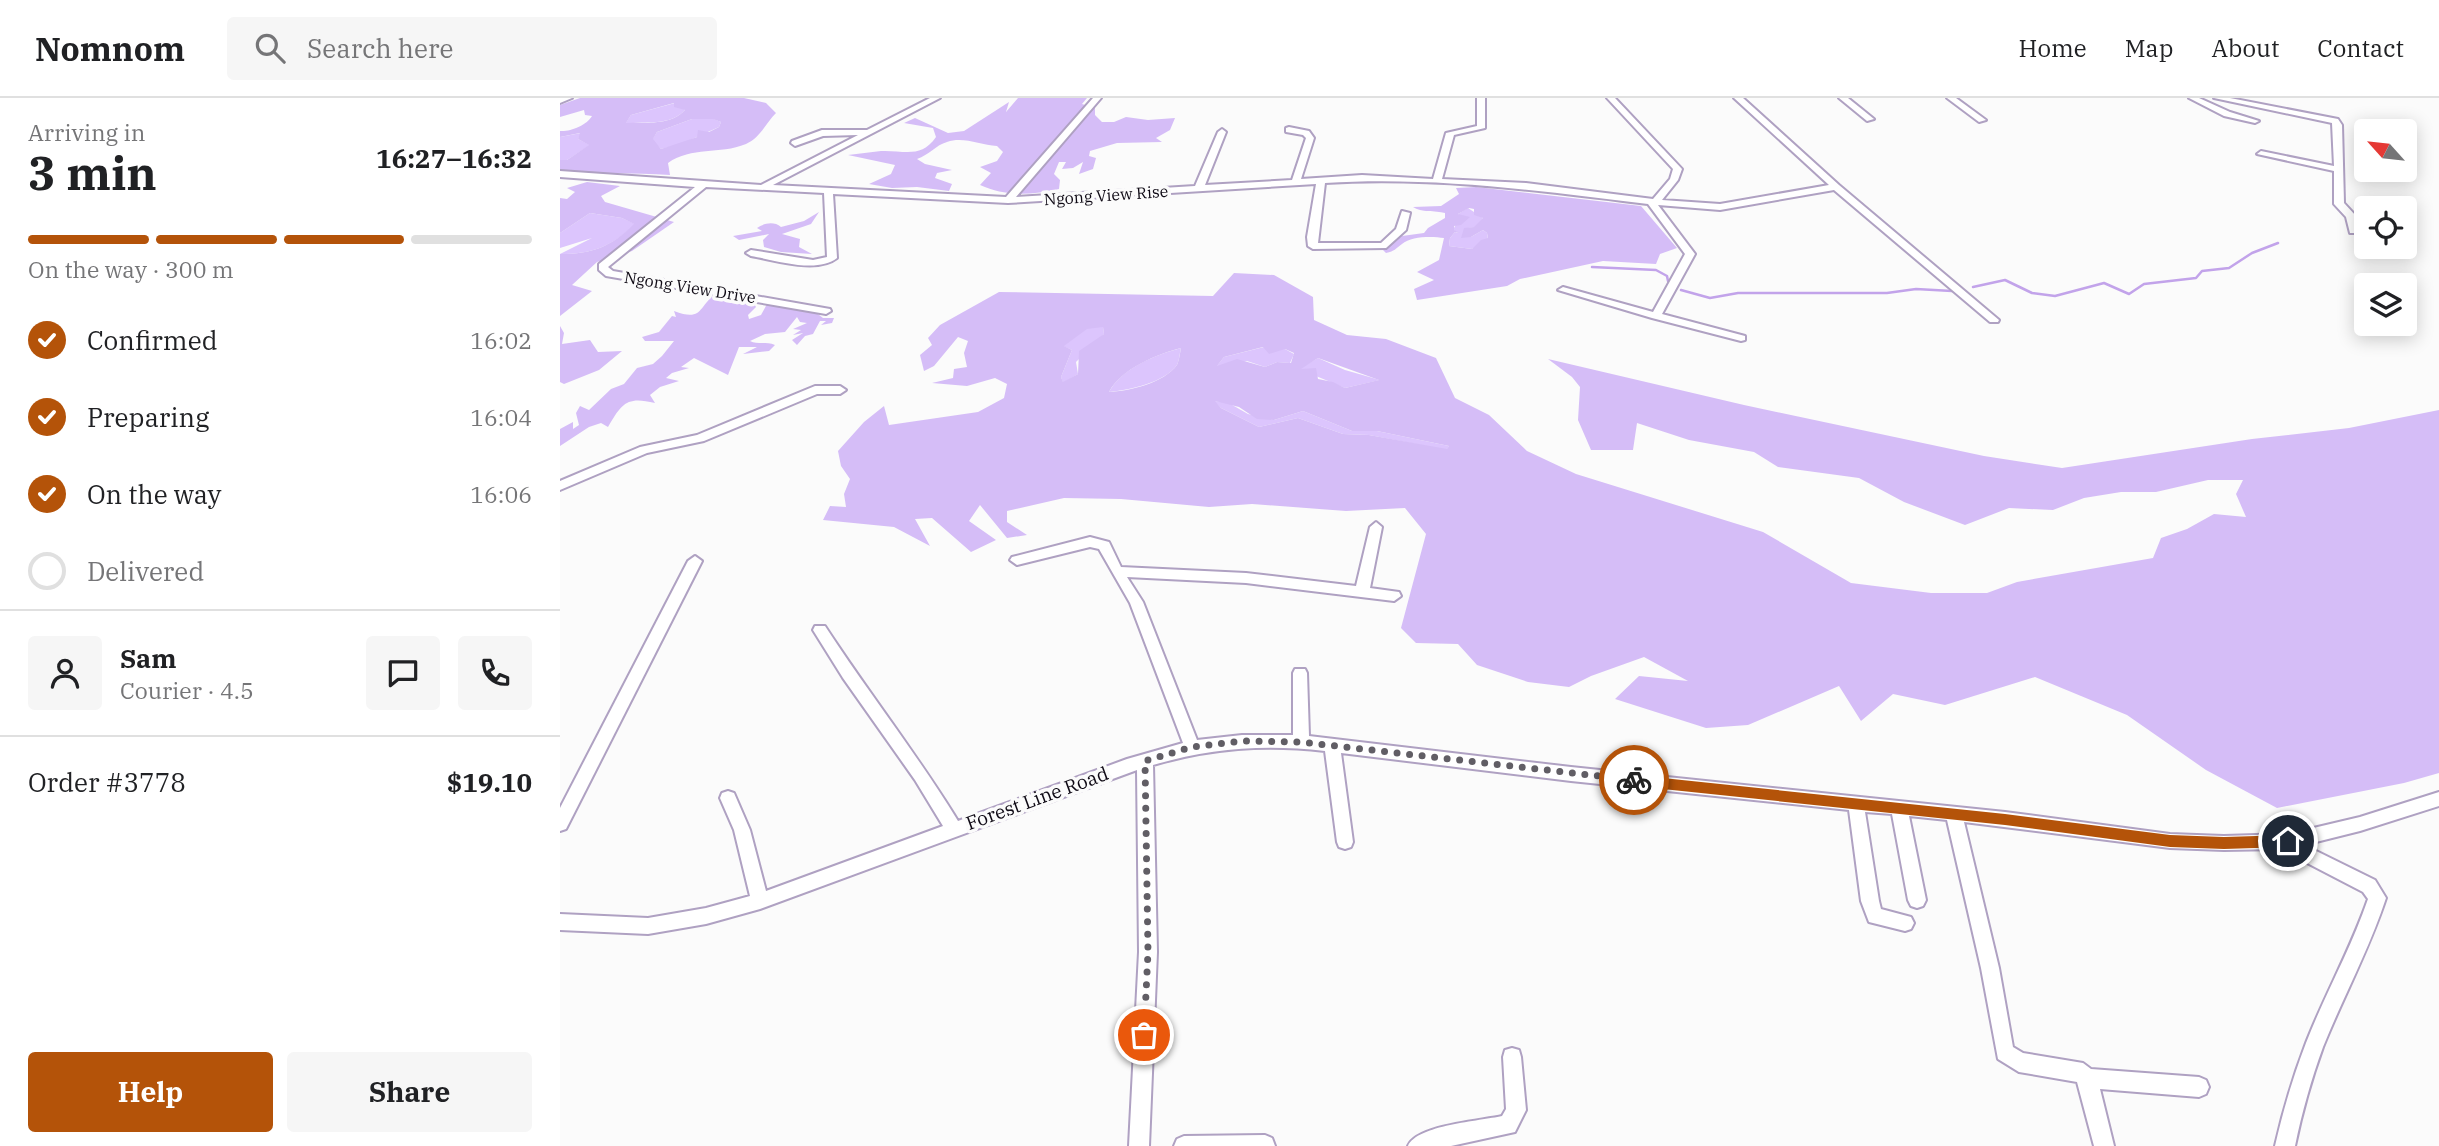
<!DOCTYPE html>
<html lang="en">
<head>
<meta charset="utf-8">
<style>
  body { margin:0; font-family:"IBM Plex Serif",serif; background:#f6f6f6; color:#202124; height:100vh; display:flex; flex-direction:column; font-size:26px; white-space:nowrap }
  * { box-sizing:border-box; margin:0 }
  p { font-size:23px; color:#757577 }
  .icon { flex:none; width:38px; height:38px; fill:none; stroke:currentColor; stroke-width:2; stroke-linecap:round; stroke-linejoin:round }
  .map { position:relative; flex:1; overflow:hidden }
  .panel { display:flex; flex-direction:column; background:#fff; width:560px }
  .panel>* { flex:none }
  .needle { width:46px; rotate:297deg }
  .buttons { position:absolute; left:1794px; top:21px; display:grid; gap:14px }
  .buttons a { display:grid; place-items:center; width:63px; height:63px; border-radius:7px; background:#fff; box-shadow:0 4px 18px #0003; font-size:35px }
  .pin { position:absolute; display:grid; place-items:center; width:60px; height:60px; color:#fff; margin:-30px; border:4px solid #fff; border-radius:50%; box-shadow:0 2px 7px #0007 }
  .courier { position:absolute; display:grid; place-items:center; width:70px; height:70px; margin:-35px; border:5px solid #b45309; border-radius:50%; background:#fff; color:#222; box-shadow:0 2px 9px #0007 }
  .head em { font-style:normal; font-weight:700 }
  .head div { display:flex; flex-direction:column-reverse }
  .head { display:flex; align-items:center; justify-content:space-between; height:119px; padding:0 28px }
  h1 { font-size:46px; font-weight:700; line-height:52px }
  .bar { display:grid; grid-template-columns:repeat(4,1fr); gap:10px 7px; align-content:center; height:84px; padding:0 28px }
  .bar i { height:9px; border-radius:5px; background:#e0e0e0 }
  .bar .selected { background:#b45309 }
  .bar p { grid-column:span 4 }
  .line { display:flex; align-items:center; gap:18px; padding:0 28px; border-top:2px solid #e0e0e0 }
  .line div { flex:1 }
  .round { display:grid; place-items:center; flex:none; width:74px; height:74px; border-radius:7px; background:#f6f6f6 }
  ol { padding:0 28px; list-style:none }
  li { display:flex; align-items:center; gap:21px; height:77px }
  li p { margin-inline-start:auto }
  li .icon { padding:7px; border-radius:50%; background:#b45309; color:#fff; stroke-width:4 }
  li:last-child { color:#757577 }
  li i { width:38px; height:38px; border:4px solid #e0e0e0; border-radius:50% }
  .action { display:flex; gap:14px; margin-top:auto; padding:14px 28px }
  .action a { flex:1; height:80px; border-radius:7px; background:#b45309; color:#fff; font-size:28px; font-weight:700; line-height:80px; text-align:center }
  .action a+a { background:#f6f6f6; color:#202124 }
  header { display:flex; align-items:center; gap:42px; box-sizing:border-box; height:98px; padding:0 35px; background:#fff; border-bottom:2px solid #e0e0e0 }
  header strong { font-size:33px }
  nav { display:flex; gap:38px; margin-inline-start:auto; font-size:24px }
  .search { width:490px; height:63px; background:#f6f6f6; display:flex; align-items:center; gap:18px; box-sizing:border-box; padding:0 24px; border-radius:7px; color:#757577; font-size:26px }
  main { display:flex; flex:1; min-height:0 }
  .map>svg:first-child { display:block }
</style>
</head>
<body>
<header>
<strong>Nomnom</strong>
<div class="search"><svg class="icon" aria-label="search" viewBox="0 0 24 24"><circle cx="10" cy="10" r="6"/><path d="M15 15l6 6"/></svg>Search here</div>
<nav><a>Home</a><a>Map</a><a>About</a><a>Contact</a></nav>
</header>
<main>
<section class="panel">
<div class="head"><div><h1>3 min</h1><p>Arriving in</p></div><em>16:27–16:32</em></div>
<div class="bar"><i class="selected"></i><i class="selected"></i><i class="selected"></i><i></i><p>On the way · 300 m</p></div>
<ol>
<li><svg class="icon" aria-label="check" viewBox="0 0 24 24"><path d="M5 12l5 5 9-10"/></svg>Confirmed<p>16:02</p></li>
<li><svg class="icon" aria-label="check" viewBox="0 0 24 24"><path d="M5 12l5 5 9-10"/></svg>Preparing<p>16:04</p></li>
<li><svg class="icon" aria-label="check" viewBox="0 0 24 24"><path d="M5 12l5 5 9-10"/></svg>On the way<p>16:06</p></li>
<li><i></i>Delivered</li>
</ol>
<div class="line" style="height:126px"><a class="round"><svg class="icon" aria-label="person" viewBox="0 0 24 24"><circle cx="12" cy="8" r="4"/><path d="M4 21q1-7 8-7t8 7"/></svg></a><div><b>Sam</b><p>Courier · 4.5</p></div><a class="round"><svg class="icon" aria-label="chat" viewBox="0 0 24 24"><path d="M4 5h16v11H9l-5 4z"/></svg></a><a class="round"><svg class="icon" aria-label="phone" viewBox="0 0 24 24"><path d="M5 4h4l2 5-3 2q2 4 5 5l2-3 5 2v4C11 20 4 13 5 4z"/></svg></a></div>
<div class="line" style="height:91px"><div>Order #3778</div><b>$19.10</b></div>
<div class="action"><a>Help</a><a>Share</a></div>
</section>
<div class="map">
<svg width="1879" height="1048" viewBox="0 0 1879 1048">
  <rect width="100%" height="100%" fill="#fbfbfb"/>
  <g fill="#dcc5fd">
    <path d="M115,5L125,12C109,29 87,22 65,26L71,17Z"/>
    <path d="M132,21H154L161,24L159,29L121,46L101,51L92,42L97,34Z"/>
    <path d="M21,35L18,41L30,47L7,62H0V39Z"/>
    <path d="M908,110L923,120L917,129L908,130L911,139L923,132L927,135L928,141L912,151L889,148L890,140L895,134L899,135L893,132L900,118L898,116Z"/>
    <path d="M30,115L62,120L75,126C51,149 32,156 0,156L32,140L0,150V135Z"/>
    <path d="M543,228L544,236L516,264L518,276L503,285L501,279L512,252L503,248L527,230Z"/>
    <path d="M704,249L725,251L734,256L730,265L717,264L705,269L687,263L656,269L664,259Z"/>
    <path d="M621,250C620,254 619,263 617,267C604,285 569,292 549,294C562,270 595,257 621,250Z"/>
    <path d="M758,260L785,272L820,282L785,290L739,271Z"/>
    <path d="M654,303L667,304L688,316L714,322L743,313L792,333H817L889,348L887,352L809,337L783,336L738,320L699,329L661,310Z"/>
  </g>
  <g fill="#d5bdf7" fill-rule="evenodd">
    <path d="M20,0H184L206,5L216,15C206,25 200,40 186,46C159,57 132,48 108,65L110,77C73,74 37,77 0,72V62H7L29,47L18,41L20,35L0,39V33C10,34 27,27 32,18L25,17L24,12L0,19V7ZM114,5V9L125,12C110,28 86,24 66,25L71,17ZM132,21H153L161,24L159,29L149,34L138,32L137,39L101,51L93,41L97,34Z"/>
    <path d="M458,0H527L522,6L535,10V17L542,24H554L566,19L588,22L615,20L610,32L596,40L602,44L557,45L530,53L529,58L536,60L533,71L519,76L523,64L513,70L502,71L506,64H499L494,76L500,82L499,91C471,97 447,99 420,87L431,75L420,69L437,63L443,54L437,48C420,47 403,38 387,44C376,47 369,57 357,61L365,66L392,72L377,75L375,80L392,86L389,93L357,89L332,90L309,86L331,76L335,67L288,57C299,56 310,54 321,53C344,52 361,61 376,39L373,30L344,25L355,20L388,35L404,33L449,4L446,14Z"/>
    <path d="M27,84L60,88L41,98L45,104L114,124L72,153L37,164L12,187L32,193L0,218V156C32,156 51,149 74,126L62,120L30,115L0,135V100L7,101L15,94L7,90Z"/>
    <path d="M916,89L1081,108L1117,150L1100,156L1096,166L1043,163L960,181L947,188L857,202L854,191L874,182L857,174L879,162L884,140C872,138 851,138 842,146C835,151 835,153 826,155L823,152L842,138L864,135L868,130L885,120V115C875,112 861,115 853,109L881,108L899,96L896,90ZM909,110L914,111V117L923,120L914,129L904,130L901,140L911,139L923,132L927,135L928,140L921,142L912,151L889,148L890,140L895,134L900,135L894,132V128L901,127L910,119L898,116Z"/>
    <path d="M259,114L251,126L222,136L240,141L239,149L252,156L221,154L204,149L203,142L209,136L179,142L173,138L202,133L197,130C204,125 214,123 221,129L244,123Z"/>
    <path d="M674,175L714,177L753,199L754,222L787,237L826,241L876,260L895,300L929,317L967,353L1016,376L1203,434L1291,485L1371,495H1427L1457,484L1593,460L1601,440L1627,431L1654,416L1686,419L1676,396L1683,382H1648L1596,394H1561L1524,400L1493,412L1449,410L1405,427L1344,404L1299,380L1218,369L1194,354L1129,342L1077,325L1073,352H1031L1018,322L1020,289L1012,279L988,261L1184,307L1424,358L1502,370L1692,341L1789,330L1879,312V675L1844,685L1717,710L1646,672L1567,617L1475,579L1385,607L1333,596L1301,623L1279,588L1188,627L1146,630L1055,601L1079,578L1128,583L1084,559L1031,578L1009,589L968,584L917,567L898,546L856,545L841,530L866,436L845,410L786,413L692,406L649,409L561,401L504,400L447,413V424L467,437L447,440L420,407L409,423L436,442L411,454L372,420L355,421L370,448L334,429L263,422L270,408L286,409L284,396L290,381L281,368L278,353L304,324L324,308L329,327L418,314L444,300L447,286L435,280L407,288L372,285L393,280L394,271L407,269L404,255L408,243L398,239L374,268L364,273L360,257L372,247L368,240L380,227L439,194L653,198ZM543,229L544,236L519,253L518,276L503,284L501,279L512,252L504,248L527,231ZM703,249L709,256L725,251L734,255L731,265L717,264L705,269L677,261L657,268L664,259ZM621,250C620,255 619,263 617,267C604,285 569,293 549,294C561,271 597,256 621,250ZM758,260L819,282L785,290L773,284L758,281L756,270L741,271ZM655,303L679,309L697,321L714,322L743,313L792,333H817L889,348L887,351L809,337L783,336L738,320L699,329L661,310Z"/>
    <path d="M156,195L170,202L193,204L196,209L188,217L189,221L201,217L207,206C223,209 251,208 263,220H274L272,225L261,227L266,223H260L253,236L245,238L237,247L232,242L243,235L233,237L241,232L233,231L247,225L240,224L237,219L225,234L205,236L190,243C198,247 206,243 215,247L209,253L183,256L197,249H179L168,277L134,260L121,269L129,270L112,275L106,280L119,283L100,289L90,297L95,305C67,298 62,305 48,329L41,325L29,329L0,348V331L13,324V331L19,327L16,315L20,308L29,312L51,291L64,286L77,270L93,266L102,258L114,243H85L82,239L99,234L112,218L116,219L114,213C143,224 138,209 156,195Z"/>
    <path d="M0,228L4,235L2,246L30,242L38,254L62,253L39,272L4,286L0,284Z"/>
  </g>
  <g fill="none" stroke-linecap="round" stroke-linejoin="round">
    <g stroke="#c2a3ea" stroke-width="2.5">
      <path d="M1032,169L1096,172L1107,178L1108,183"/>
      <path d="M1413,189L1445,182L1472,195L1495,198L1544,185L1569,196L1584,186L1636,180L1642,173L1669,170L1692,155L1718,145"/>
      <path d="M1121,192L1150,200L1178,195H1327L1356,191L1392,193"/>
    </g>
    <defs>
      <g id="minor">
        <path d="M0,0H12L0,5Z"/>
        <path d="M370,0H380L213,87L446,99L533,0H541L456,99L635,88L658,34L662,31L666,34L645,87L732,82L746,40L743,37L726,34V30L729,29L749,33L754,40L741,81L802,77L873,81L886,35L917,28V0H925V30L894,37L882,81L966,85L1093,101L1110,81L1113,71L1047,0H1055L1122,71L1118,82L1102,102L1160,106L1269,87L1174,0H1183L1279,87L1439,222L1438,224H1430L1274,92L1160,112L1098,107L1135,156L1102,216L1185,238V242L1181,243L1092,220L998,192L1003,189L1093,214L1125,156L1088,106C981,93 873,78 765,85L758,145H821L836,131L842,113L850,115L846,132L826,150L753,151L748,148L747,139L756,86L448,105L273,96L277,160C257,176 215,162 191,158L186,155L191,152L253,162L267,159L264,95L146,89L48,169L53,173L270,211L271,213L266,216L46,178L39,172V166L135,89L0,79V73L201,87L298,37L263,38L235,48L231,45L232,43L262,32H307Z"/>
        <path d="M1279,0H1288L1314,21L1307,23Z"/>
        <path d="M1387,0H1396L1426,22L1419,24Z"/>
        <path d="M1629,0H1639L1670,14L1699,23L1695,25L1664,18Z"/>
        <path d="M1654,0H1670L1778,21L1782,27L1784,105L1796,118V135H1790L1786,119L1774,106V73L1697,56L1701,53L1774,68L1772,25Z"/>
        <path d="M255,288H280L286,292L280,296H257L144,343L87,355L0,392V383L80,349L137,337Z"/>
        <path d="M816,424L822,429L810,490L839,494L841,498L834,503L686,485L567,479L583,504L637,642L682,637H733V575L735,571H745L747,575L749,638L1011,669L1445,714L1610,736L1664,738L1728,736L1800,719L1879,694V708L1800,733L1744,747L1815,782L1826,800C1809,852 1783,899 1763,949C1751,982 1742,1014 1735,1048H1715C1723,1013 1733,979 1746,945C1765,896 1791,851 1808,801L1803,794L1720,751L1664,752L1610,750L1404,724L1439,870L1453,949L1463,955L1523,965L1531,971L1639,979L1646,982L1649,989L1646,996L1639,999L1540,991L1554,1048H1534L1517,984L1459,974L1438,961L1421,870L1387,722L1349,718L1366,802L1363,808L1357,810L1351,808L1348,802L1332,716L1305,714L1319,803L1321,811L1351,819L1354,825L1351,831L1345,833L1309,824L1301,803L1289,712L1011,683L781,655L793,744L791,749L785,751L779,749L777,744L765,653C704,646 651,650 593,667L597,854L589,1048H569L579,854L577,672L200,811L146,826L88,836L0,832V816L88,820L146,810L190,798L174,732L160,700L162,695L168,693L174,695L190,732L206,793L383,728L355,682L283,580L253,532L255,528H265C308,594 357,656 398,723L567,661L623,645L570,505L539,451L530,449L457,467L450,462L452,459L530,439L549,444L561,469L686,475L796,488L810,429Z"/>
        <path d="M135,458L142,463L6,731L0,733V710L128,463Z"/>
        <path d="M952,950L959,952L961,959L966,1012L955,1034L891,1048H848C857,1027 920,1023 942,1018L946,1011L943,959L945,952Z"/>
        <path d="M705,1037L712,1040L715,1048H614L617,1041L624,1038Z"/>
      </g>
    </defs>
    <use href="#minor" stroke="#afa1c2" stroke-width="4"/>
    <use href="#minor" fill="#fff" fill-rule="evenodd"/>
  </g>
  <path fill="#b45309" d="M1074,677L1445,716L1610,737L1664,739L1728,737L1735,743L1728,749L1664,751L1610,749L1445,727L1074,688L1067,682Z"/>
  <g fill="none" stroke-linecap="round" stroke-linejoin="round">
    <path stroke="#615e65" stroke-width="7" stroke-dasharray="0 12.6" d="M584,937L588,854L585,663L632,649L682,643L741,644L1074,682"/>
  </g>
  <g text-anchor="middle" stroke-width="7" stroke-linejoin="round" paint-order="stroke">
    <g font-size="16" fill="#0e0914" stroke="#fbfbfb">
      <text transform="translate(546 97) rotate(-4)" y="6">Ngong View Rise</text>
      <text transform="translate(130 189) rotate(9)" y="6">Ngong View Drive</text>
    </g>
    <g font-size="19" fill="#0e0914" stroke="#fbfbfb">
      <text transform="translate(477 700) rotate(-20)" y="7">Forest Line Road</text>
    </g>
  </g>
</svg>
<div class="buttons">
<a><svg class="needle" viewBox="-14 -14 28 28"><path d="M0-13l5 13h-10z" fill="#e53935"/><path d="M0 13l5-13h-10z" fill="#757577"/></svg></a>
<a><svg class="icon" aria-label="locate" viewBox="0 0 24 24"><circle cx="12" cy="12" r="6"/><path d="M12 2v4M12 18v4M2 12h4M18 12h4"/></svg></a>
<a><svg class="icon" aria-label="layers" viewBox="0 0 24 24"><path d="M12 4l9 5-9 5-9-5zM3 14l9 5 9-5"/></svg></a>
</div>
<div class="pin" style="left:584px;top:937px;background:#ea580c"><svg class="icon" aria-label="bag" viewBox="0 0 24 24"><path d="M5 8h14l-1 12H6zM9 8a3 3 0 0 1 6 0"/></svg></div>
<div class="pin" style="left:1728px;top:743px;background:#1f2937"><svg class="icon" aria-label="home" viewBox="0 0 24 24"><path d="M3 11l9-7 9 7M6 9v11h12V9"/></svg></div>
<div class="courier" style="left:1074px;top:682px"><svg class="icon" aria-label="bike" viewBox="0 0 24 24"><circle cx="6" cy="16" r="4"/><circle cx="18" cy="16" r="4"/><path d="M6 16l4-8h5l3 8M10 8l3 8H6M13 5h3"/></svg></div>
</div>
</main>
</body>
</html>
